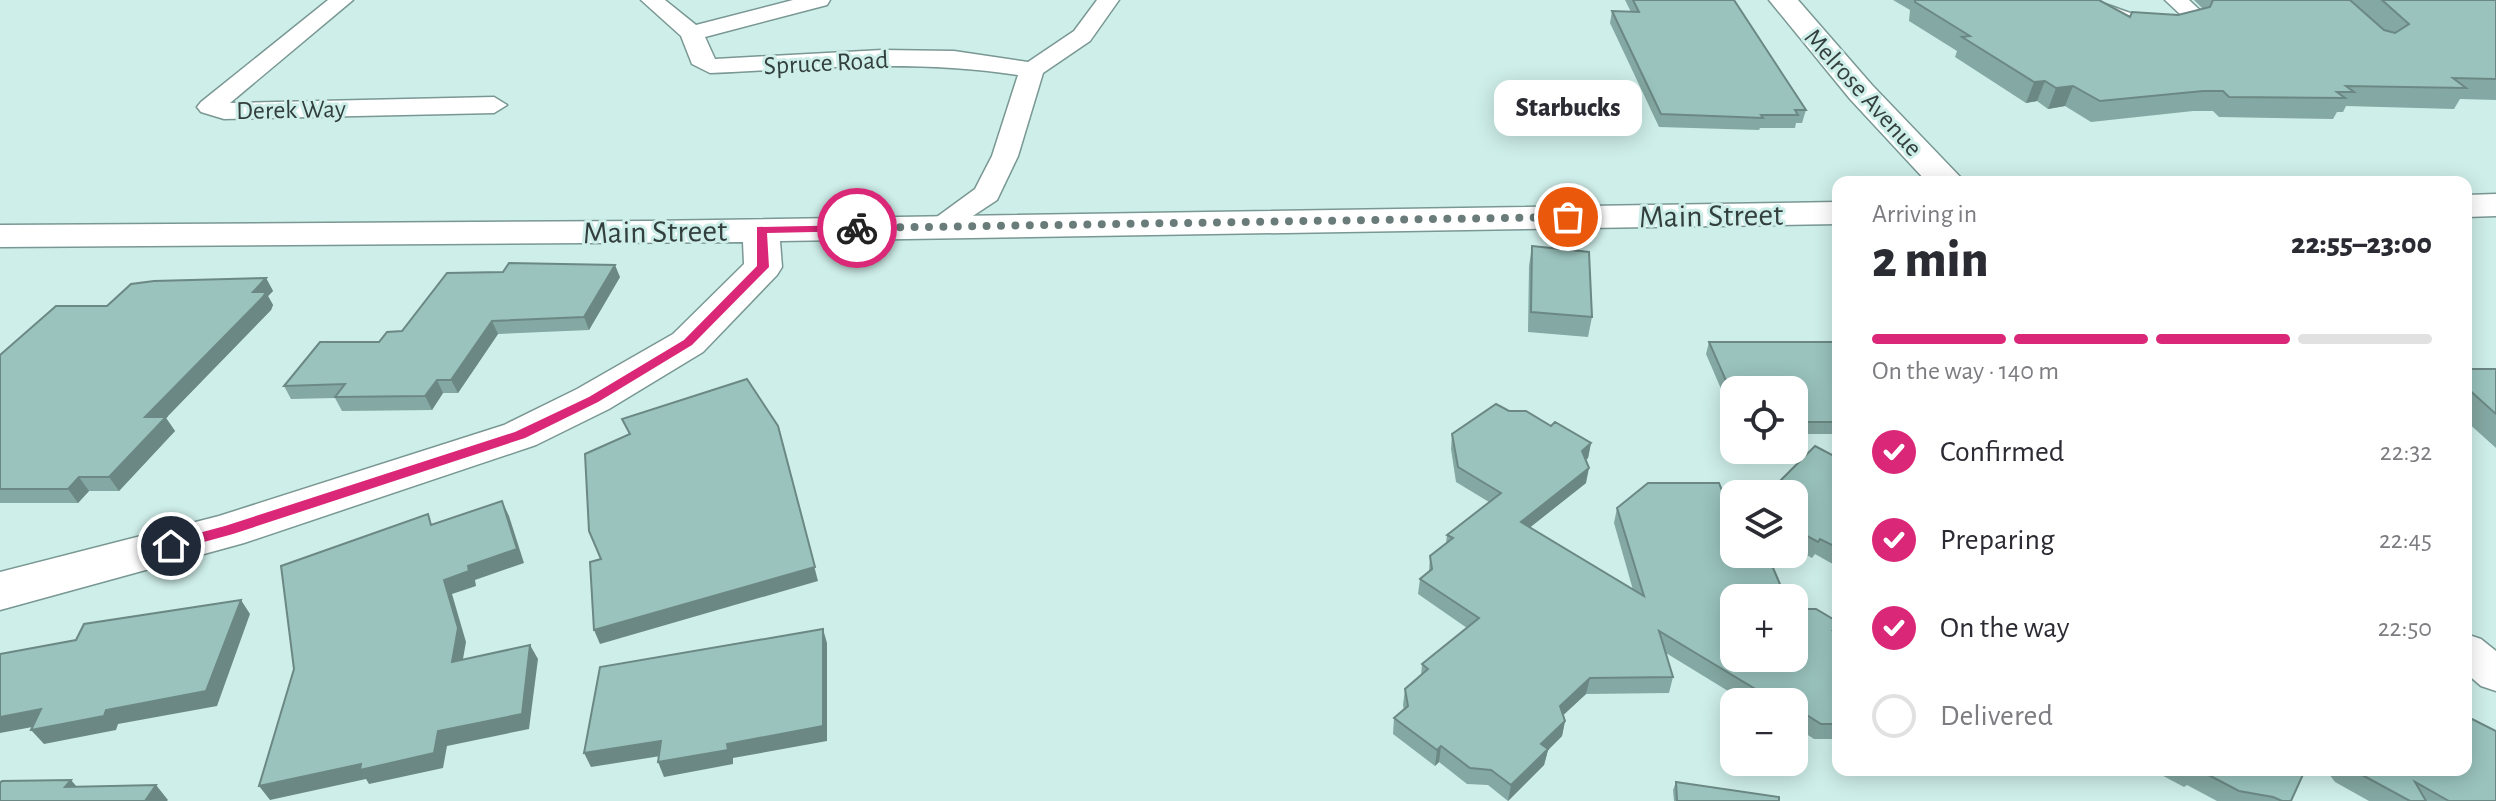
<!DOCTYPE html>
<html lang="en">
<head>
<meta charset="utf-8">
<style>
  body { margin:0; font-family:"Alegreya Sans",sans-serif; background:#f2f2f3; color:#2b2b33; height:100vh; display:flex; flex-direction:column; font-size:30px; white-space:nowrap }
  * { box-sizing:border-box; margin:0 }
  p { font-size:26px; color:#7c7c81 }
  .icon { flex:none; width:44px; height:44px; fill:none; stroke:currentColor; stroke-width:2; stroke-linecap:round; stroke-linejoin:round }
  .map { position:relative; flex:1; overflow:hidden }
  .panel { position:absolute; left:1832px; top:176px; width:640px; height:600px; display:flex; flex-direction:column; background:#fff; border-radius:16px; box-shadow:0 4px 20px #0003 }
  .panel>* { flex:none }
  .controls { position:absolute; left:1720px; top:376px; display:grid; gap:16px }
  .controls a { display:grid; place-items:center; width:88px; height:88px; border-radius:16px; background:#fff; box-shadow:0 4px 20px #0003; font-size:40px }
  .pin { position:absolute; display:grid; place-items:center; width:68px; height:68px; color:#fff; margin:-34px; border:4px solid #fff; border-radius:50%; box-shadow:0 2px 8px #0007 }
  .courier { position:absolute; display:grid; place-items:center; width:80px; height:80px; margin:-40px; border:6px solid #db2777; border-radius:50%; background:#fff; color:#222; box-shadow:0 2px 10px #0007 }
  .bubble { position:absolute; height:56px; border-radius:16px; background:#fff; box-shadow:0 4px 20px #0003; font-size:26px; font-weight:800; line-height:56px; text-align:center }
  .headline em { font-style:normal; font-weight:800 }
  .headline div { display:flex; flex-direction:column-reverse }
  .headline { display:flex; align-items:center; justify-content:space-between; height:136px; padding:0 40px }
  h1 { font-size:52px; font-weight:800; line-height:60px }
  .bar { display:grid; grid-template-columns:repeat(4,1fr); gap:12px 8px; align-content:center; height:96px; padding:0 40px }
  .bar i { height:10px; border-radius:6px; background:#e1e1e2 }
  .bar .selected { background:#db2777 }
  .bar p { grid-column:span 4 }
  ol { padding:0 40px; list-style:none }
  li { display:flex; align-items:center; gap:24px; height:88px }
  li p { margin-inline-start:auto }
  li .icon { padding:8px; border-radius:50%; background:#db2777; color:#fff; stroke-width:4 }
  li:last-child { color:#7c7c81 }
  li i { width:44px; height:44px; border:4px solid #e1e1e2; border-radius:50% }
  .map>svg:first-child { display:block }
</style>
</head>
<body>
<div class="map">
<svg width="2496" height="801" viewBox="0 0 2496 801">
  <rect width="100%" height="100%" fill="#ceeee9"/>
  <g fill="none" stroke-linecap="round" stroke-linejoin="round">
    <defs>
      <g id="street">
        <path d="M328,0H353L230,103L494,97L507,105L494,113L224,119L201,112L197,107L201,102Z"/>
        <path d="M641,0H665L696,25L793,0H830L827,5L705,37L715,59L882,50L954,51L1028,62L1074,31L1097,0H1119L1090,41L1043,73L1018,156L997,200L947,233H927L923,227L975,189L992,156L1018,75C914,59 815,68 710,73L692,64L681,36Z"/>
        <path d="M2081,0C2116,0 2142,29 2181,15L2165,0H2189L2204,14L2200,24C2162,39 2107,36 2081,0Z"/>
        <path d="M2466,634L2481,639L2496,651V691L2481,686L2466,673Z"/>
      </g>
      <g id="secondary">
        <path d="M1769,0H1798L1872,85L1965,182H1927L1850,99Z"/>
        <path d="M2496,194V216L2466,217V195Z"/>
        <path d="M1838,202V224L780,241L782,267L777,275L703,352L609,409L536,445L244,543L0,610V572L219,516L504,425L577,389L673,334L744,264L743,242L0,247V225L648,221Z"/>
      </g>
    </defs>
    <use href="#street" stroke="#799793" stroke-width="3"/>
    <use href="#secondary" stroke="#799793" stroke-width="3"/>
    <use href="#street" fill="#fff" fill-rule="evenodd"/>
    <use href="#secondary" fill="#fff" fill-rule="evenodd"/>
  </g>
  <g fill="#84a8a3">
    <path d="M1625,0H1734L1806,110L1802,123H1796L1795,128H1760L1759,130L1659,127L1610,23L1612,11L1631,12Z"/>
    <path d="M1893,0H2099L2130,17L2178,15L2203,9L2194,0H2350L2384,31L2351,0H2496V100L2460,99L2454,109L2346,106L2343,112H2337L2333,119L2219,117L2213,111H2193L2091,122L2065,106L2048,109L2037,101L2026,103L1955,57L1957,51L1909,21L1910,10Z"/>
    <path d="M1532,246L1592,317L1588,337L1528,332L1529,266Z"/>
    <path d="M620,277L589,330L498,334L458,393H443L432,410L342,411L335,398L291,399L284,386L402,331Z"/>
    <path d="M266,278L273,291L268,296L273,305L271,310L166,418L175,431L119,491H89L78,503H0V355L107,306Z"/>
    <path d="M1709,342H1838V434H1794V390H1734V419L1706,354Z"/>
    <path d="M2466,369H2496V448L2466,421Z"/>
    <path d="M1509,411L1551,426L1591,443L1588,458L1586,460V483L1530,527L1633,590L1614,523L1617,508L1734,598L1838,630V742L1833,739H1814L1794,726V702H1746L1666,653L1673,677L1669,693L1586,694L1563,715L1565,721L1562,736L1548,750L1544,765L1508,801L1488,785L1467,784L1439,762L1435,766L1393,734L1394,718L1404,710L1403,705L1405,689L1421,676L1422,664L1467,628L1418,594L1420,579L1429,572L1430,556L1446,543L1447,535L1489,502L1456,482L1451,449L1452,434Z"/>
    <path d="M1838,458V567L1815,554L1812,558L1794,548V494Z"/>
    <path d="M2152,770H2305L2291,801H2217L2187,785L2184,787Z"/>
    <path d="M2326,770H2466L2496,801H2369L2335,782Z"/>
    <path d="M1676,782L1779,801H1674L1673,790Z"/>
  </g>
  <g fill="#6c8884">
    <path d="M2045,81L2037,101L2026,103L2034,82Z"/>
    <path d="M2073,86L2065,106L2048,109L2056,88Z"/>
    <path d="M615,265L620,277L589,330L584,317Z"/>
    <path d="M266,278L273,291L268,296L273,305L271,310L166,418L175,431L119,491L109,477L145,417Z"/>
    <path d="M492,321L498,334L458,393L451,380Z"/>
    <path d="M437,380L443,393L432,410L425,396Z"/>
    <path d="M778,426L818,581L600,644L594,630Z"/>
    <path d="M1591,443L1588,458L1579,466L1582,451Z"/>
    <path d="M1589,468L1586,483L1518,537L1521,522Z"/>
    <path d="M79,477L89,491L78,503L68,489Z"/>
    <path d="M502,501L509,516L524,563L475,580L476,586L452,594L466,642L460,676L452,662L444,580L468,566Z"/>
    <path d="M241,600L250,614L217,706L118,724L116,730L44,744L31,730Z"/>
    <path d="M823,629L827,643V741L733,758V764L664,777L658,762Z"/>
    <path d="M530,645L538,659L529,729L447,746L443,768L369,784L366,779L270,800L259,786L438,731Z"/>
    <path d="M1590,678L1586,694L1557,721L1560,706Z"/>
    <path d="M41,709L54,723L0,733V717Z"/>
    <path d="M1565,721L1562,736L1548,750L1544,765L1508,801L1511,785L1541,744Z"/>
    <path d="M661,741L667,755L591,767L584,753Z"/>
    <path d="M1441,746L1439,762L1435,766L1437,750Z"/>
    <path d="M71,780L83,794L65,787Z"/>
    <path d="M156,785L168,800L167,801H145Z"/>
  </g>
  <g fill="#9ac3bd" stroke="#6c8884" stroke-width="2">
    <path d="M1633,0H1734L1806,110H1795L1798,115H1761L1763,118L1661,114L1612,11L1639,12Z"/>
    <path d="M1915,0H2099L2130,17L2132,12L2178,15L2210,7L2213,0H2350L2384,30L2395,33L2409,24L2382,0H2496V79L2453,78L2466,88L2346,86L2354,92H2337L2345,98L2229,97L2223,91H2203L2100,101L2073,86L2056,88L2045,81L2034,82L1962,37L1970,36L1915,2Z"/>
    <path d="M1532,246L1589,252L1592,317L1531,312Z"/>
    <path d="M509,263L615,265L584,317L492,321L451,380H437L425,396L335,397L345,384L284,386L320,342H379L387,332L402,331L447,273L503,272Z"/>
    <path d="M266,278L253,292H266L263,297L145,417H166L109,477H79L68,489H0V355L56,306H107L131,284L154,281Z"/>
    <path d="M1709,342H1838V422H1794V390H1734V399Z"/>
    <path d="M2466,369H2496V414L2466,387Z"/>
    <path d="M747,379L778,426L815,567L594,630L590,562L601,559L589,531L585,454L630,434L622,419Z"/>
    <path d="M1496,404L1509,411H1526L1551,426L1555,422L1591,443L1582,451L1589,468L1521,522L1644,596L1617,508L1648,483H1719L1734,521V554H1767L1786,598H1734V658H1794V609H1816L1838,622V624L1833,630H1838V724H1821L1794,707V702H1777L1659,631L1673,677L1590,678L1560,706L1565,721L1541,744L1548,749L1511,785L1491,770L1470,768L1441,746L1437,750L1394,718L1408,706L1405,689L1428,669L1422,664L1479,618L1420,579L1432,569L1430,556L1453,538L1447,535L1501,493L1458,467L1452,434Z"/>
    <path d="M1815,446L1838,458V548L1820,539L1818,542L1794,529V494H1767Z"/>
    <path d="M502,501L517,549L468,566L469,571L444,580L458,628L452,662L530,645L522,714L438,731L434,753L360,770L361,764L259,786L294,669L281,566L428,514L431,525Z"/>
    <path d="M241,600L206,691L106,710L104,716L31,730L41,709L0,717V654L76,640L84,624Z"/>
    <path d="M823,629V726L727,744L728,750L658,762L661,741L584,753L600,667Z"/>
    <path d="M2466,716L2496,731V801H2449L2415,782L2426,801H2410L2353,770H2466Z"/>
    <path d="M2199,770H2305L2291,801H2282L2273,797L2239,791Z"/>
    <path d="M71,780L65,787L156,785L145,801H0V783L2,781Z"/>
    <path d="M1676,782L1779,797V801H1677Z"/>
  </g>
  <path fill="#db2777" d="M857,225L861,231L767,233L769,267L692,345L598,402L525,438L233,534L171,551L163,546L165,542L225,526L515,432L589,397L684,340L757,266V227Z"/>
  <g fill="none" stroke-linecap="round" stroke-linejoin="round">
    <path stroke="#697c79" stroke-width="8" stroke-dasharray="0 14.4" d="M857,228L1568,217"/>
  </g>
  <g text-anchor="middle" stroke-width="6" stroke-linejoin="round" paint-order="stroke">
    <g font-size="26" fill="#333f3d" stroke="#ceeee9">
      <text transform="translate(826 62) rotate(-3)" y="9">Spruce Road</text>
      <text transform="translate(1864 92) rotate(48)" y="9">Melrose Avenue</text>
      <text transform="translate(291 109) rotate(-1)" y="9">Derek Way</text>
    </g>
    <g font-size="32" fill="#333f3d" stroke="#ceeee9">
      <text transform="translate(1711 215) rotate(-1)" y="11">Main Street</text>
      <text transform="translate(655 231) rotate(-1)" y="11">Main Street</text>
    </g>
  </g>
</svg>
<div class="controls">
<a><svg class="icon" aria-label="locate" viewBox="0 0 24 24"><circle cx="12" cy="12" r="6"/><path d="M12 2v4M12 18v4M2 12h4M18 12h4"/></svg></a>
<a><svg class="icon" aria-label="layers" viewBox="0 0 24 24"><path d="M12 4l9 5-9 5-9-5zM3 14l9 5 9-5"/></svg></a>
<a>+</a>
<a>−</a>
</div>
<div class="pin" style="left:1568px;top:217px;background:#ea580c"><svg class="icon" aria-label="bag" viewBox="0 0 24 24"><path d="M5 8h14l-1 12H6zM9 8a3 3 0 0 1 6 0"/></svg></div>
<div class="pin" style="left:171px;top:546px;background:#1f2937"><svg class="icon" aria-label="home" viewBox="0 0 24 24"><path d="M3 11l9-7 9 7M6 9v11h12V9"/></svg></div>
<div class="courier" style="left:857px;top:228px"><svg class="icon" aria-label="bike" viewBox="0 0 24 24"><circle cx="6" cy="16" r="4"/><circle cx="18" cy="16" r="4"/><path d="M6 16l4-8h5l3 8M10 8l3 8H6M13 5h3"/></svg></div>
<div class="bubble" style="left:1494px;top:80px;width:148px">Starbucks</div>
<section class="panel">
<div class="headline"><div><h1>2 min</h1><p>Arriving in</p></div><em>22:55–23:00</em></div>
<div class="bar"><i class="selected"></i><i class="selected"></i><i class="selected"></i><i></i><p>On the way · 140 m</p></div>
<ol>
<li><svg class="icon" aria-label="check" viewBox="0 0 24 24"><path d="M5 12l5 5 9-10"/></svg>Confirmed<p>22:32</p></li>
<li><svg class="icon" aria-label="check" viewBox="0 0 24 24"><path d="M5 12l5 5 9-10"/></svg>Preparing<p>22:45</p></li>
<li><svg class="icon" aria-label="check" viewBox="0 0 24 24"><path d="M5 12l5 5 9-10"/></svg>On the way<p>22:50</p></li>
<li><i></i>Delivered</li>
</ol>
</section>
</div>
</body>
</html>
